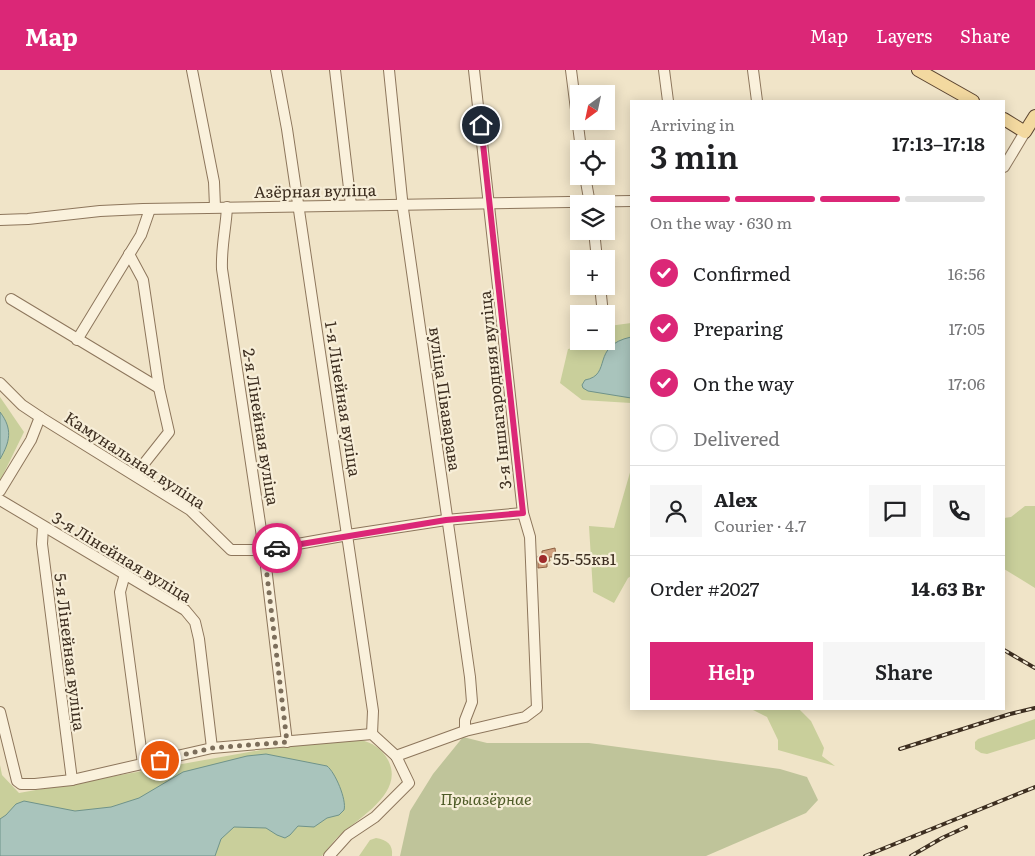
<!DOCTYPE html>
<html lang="en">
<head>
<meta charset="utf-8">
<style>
  body { margin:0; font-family:Literata,serif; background:#f6f6f6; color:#202124; height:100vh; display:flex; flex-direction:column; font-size:19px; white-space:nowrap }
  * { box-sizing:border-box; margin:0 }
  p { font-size:16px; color:#757577 }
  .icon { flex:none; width:28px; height:28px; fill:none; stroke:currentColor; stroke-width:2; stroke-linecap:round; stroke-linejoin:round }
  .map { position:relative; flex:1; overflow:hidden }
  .panel { position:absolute; left:630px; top:30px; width:375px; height:610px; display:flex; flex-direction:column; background:#fff; border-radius:0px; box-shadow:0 2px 12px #0003 }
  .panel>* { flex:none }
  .needle { width:32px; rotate:213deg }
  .buttons { position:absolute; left:570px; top:15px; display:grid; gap:10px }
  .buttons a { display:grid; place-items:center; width:45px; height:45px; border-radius:0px; background:#fff; box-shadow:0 2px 12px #0003; font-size:25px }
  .pin { position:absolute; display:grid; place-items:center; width:42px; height:42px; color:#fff; margin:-21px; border:2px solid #fff; border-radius:50%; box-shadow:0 1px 5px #0007 }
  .courier { position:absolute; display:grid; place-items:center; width:50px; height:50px; margin:-25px; border:4px solid #db2777; border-radius:50%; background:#fff; color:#222; box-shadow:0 1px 6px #0007 }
  .headline em { font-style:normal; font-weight:600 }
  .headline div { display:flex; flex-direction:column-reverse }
  .headline { display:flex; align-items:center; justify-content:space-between; height:85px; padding:0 20px }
  h1 { font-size:32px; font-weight:600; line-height:38px }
  .bar { display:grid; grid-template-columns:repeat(4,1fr); gap:8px 5px; align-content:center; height:60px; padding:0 20px }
  .bar i { height:6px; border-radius:4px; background:#e0e0e0 }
  .bar .selected { background:#db2777 }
  .bar p { grid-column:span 4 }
  .line { display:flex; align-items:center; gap:12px; padding:0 20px; border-top:1px solid #e0e0e0 }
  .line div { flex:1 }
  .round { display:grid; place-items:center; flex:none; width:52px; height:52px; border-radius:0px; background:#f6f6f6 }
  ol { padding:0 20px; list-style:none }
  li { display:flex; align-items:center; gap:15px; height:55px }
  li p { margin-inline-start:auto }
  li .icon { padding:5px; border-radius:50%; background:#db2777; color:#fff; stroke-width:4 }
  li:last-child { color:#757577 }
  li i { width:28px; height:28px; border:2px solid #e0e0e0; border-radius:50% }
  .cta { display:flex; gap:10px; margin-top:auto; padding:10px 20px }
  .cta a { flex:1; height:58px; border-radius:0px; background:#db2777; color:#fff; font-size:20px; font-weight:600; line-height:58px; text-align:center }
  .cta a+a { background:#f6f6f6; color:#202124 }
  header { display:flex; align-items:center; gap:30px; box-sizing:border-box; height:70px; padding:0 25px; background:#db2777; color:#fff }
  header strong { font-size:24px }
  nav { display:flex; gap:28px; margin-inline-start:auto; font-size:18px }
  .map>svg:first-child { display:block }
</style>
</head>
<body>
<header>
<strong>Map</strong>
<nav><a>Map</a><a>Layers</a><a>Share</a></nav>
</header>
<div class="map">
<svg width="1035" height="786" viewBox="0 0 1035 786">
  <rect width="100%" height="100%" fill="#f0e4c8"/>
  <g fill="#c9cf9b">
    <path d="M631,253V333L582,330L560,313L568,279L606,271V266H610L609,256Z"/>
    <path d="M0,327L24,362L0,411Z"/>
    <path d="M631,399V506L628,508L614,533L593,522L589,456L614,458Z"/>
    <path d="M1025,436H1035V518L1004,499V448L1011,447Z"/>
    <path d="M751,639H799L811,651L824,678L822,686L835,696L778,680V670L767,647Z"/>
    <path d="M1035,649V669L987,684L981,683L975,679V672L978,669Z"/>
    <path d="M360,670C372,672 382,679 388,690C405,722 360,747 340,765C333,771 328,779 322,786H0V695L2,705L19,723L272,678Z"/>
    <path d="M376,768C387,770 393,774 392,786H359L370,770Z"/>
  </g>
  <path fill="#bfc49a" d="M463,667L487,673H589L780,699L807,707L818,730L806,743L706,786H400L410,741L433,704Z"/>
  <g fill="#a9c4bc" stroke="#6f938a">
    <path d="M631,267V328L588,321L583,318L582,315L585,310C613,305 590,276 631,267Z"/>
    <path d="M0,342C13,359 10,372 0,389Z"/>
    <path d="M266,684L327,696C335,702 347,730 344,740L339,745L327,748L314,757L298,756L290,765L285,768L277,765L266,758L234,757L221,769L215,786H0V749L6,745L16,734L24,731L75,741L111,737L139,728L183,702L247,686Z"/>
  </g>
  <path fill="#cf9f7d" stroke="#8d5f41" d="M555,478L556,487H549L550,491H547V497L538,498V486H542V481Z"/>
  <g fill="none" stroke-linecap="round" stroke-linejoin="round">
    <defs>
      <g id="minor">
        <path d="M192,0L214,112L215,137"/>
        <path d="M276,0L287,59L373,641L372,664"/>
        <path d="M335,0L351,135"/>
        <path d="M389,0L403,139L470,607L472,632L465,650V661"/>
        <path d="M571,0L581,79"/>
        <path d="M664,0L668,31"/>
        <path d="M753,0L757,31"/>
        <path d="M1004,97L1025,62"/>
        <path d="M585,106L590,134"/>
        <path d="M227,137C226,158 221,177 222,199L264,480L287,672"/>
        <path d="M0,150L28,149L100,141L143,139L631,131"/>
        <path d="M594,161L597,189"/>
        <path d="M129,184L143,210L159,318L169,362L135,405"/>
        <path d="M600,216L603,244"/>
        <path d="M11,229L159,318"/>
        <path d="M77,270L141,165L150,139"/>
        <path d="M0,313L22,335L40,347L190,440L231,480H264L348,465L446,450L523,443"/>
        <path d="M0,421L31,370L40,347"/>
        <path d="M0,430L185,540L195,552L199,569L212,678"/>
        <path d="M43,457L42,474L72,710"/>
        <path d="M125,504L120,522L143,694"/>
        <path d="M0,642L17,711L21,714H35L72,710L212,678L372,664L396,686L465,661L525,647L537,638L530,467L523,443L474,0"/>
        <path d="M329,786L348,765L375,747L409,713L396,686"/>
      </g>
      <g id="major">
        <path d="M918,0L973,31"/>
        <path d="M1004,49L1025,62L1035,46"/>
      </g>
    </defs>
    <use href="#minor" stroke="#8d765c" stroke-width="12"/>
    <use href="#major" stroke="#5b4430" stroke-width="14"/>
    <use href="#minor" stroke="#faf1dc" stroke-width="10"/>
    <use href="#major" stroke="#f3d9a0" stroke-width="12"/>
    <defs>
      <g id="rail">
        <path d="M1004,580L1035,598"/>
        <path d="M900,679L1010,644L1035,638"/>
        <path d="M865,786L1035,717"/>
        <path d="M911,786L942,768L966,757"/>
      </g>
    </defs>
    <use href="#rail" stroke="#3d2e20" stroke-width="4"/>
    <use href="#rail" stroke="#f7eed8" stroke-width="2" stroke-dasharray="5.5" stroke-linecap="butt"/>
  </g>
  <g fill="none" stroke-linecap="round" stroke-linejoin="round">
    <path stroke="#7c6e5b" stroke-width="5" stroke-dasharray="0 9" d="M160,690L212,678L287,672L264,480L277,478"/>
    <path stroke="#db2777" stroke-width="6" d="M277,478L446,450L523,443L481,55"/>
  </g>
  <circle fill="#9e2a2b" stroke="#f7eed8" stroke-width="2" cx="543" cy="489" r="5"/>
  <g text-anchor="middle" stroke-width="4.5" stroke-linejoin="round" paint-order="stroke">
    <g font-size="16" fill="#3d2e20" stroke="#f7eed8">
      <text transform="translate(315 121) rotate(-1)" y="6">Азёрная вуліца</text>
      <text transform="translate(495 320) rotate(-96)" y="6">3-я Іншагародняя вуліца</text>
      <text transform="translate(343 329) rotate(81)" y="6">1-я Лінейная вуліца</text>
      <text transform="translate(445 329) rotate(82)" y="6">вуліца Піваварава</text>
      <text transform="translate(261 357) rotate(81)" y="6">2-я Лінейная вуліца</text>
      <text transform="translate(135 390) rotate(33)" y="6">Камунальная вуліца</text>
      <text transform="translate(122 487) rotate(31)" y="6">3-я Лінейная вуліца</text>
      <text transform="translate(70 582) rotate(83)" y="6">5-я Лінейная вуліца</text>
    </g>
    <g font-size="16" fill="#3d2e20" stroke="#f7eed8" text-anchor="start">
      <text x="553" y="495">55-55кв1</text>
    </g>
    <g font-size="16" font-style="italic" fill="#4d5a26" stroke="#f7eed8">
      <text x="486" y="735">Прыазёрнае</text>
    </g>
  </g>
</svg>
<div class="buttons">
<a><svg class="needle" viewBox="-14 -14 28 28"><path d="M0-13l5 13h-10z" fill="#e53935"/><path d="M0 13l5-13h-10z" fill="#757577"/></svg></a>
<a><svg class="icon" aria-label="locate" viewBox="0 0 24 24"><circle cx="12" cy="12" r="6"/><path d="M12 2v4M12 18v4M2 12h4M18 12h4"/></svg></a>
<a><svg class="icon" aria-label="layers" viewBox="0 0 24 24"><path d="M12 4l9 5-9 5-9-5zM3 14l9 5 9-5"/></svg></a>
<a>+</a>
<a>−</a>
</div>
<div class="pin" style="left:160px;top:690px;background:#ea580c"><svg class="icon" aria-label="bag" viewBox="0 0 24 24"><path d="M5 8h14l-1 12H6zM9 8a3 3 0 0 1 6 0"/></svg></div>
<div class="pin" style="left:481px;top:55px;background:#1f2937"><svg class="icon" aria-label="home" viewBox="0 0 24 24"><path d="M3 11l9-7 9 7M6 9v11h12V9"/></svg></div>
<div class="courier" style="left:277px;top:478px"><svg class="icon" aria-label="car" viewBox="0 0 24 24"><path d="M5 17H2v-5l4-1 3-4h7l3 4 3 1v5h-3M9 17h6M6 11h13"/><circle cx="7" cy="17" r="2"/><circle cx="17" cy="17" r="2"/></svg></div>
<section class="panel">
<div class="headline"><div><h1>3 min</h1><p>Arriving in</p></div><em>17:13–17:18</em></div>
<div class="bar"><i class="selected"></i><i class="selected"></i><i class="selected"></i><i></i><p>On the way · 630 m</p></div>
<ol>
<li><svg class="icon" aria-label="check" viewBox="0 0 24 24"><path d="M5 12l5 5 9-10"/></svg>Confirmed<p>16:56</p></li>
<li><svg class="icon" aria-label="check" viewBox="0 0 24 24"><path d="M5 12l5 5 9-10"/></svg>Preparing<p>17:05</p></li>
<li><svg class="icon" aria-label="check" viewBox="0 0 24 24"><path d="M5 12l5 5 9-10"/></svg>On the way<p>17:06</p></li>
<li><i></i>Delivered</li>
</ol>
<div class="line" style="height:90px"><a class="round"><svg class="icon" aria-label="person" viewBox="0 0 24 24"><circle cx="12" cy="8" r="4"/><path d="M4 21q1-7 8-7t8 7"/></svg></a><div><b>Alex</b><p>Courier · 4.7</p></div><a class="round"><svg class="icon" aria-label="chat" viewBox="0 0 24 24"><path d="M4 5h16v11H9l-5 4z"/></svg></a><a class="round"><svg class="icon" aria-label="phone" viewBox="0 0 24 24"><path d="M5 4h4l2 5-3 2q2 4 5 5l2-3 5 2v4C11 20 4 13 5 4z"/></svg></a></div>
<div class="line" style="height:65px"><div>Order #2027</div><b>14.63 Br</b></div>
<div class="cta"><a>Help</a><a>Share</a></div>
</section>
</div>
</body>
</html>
